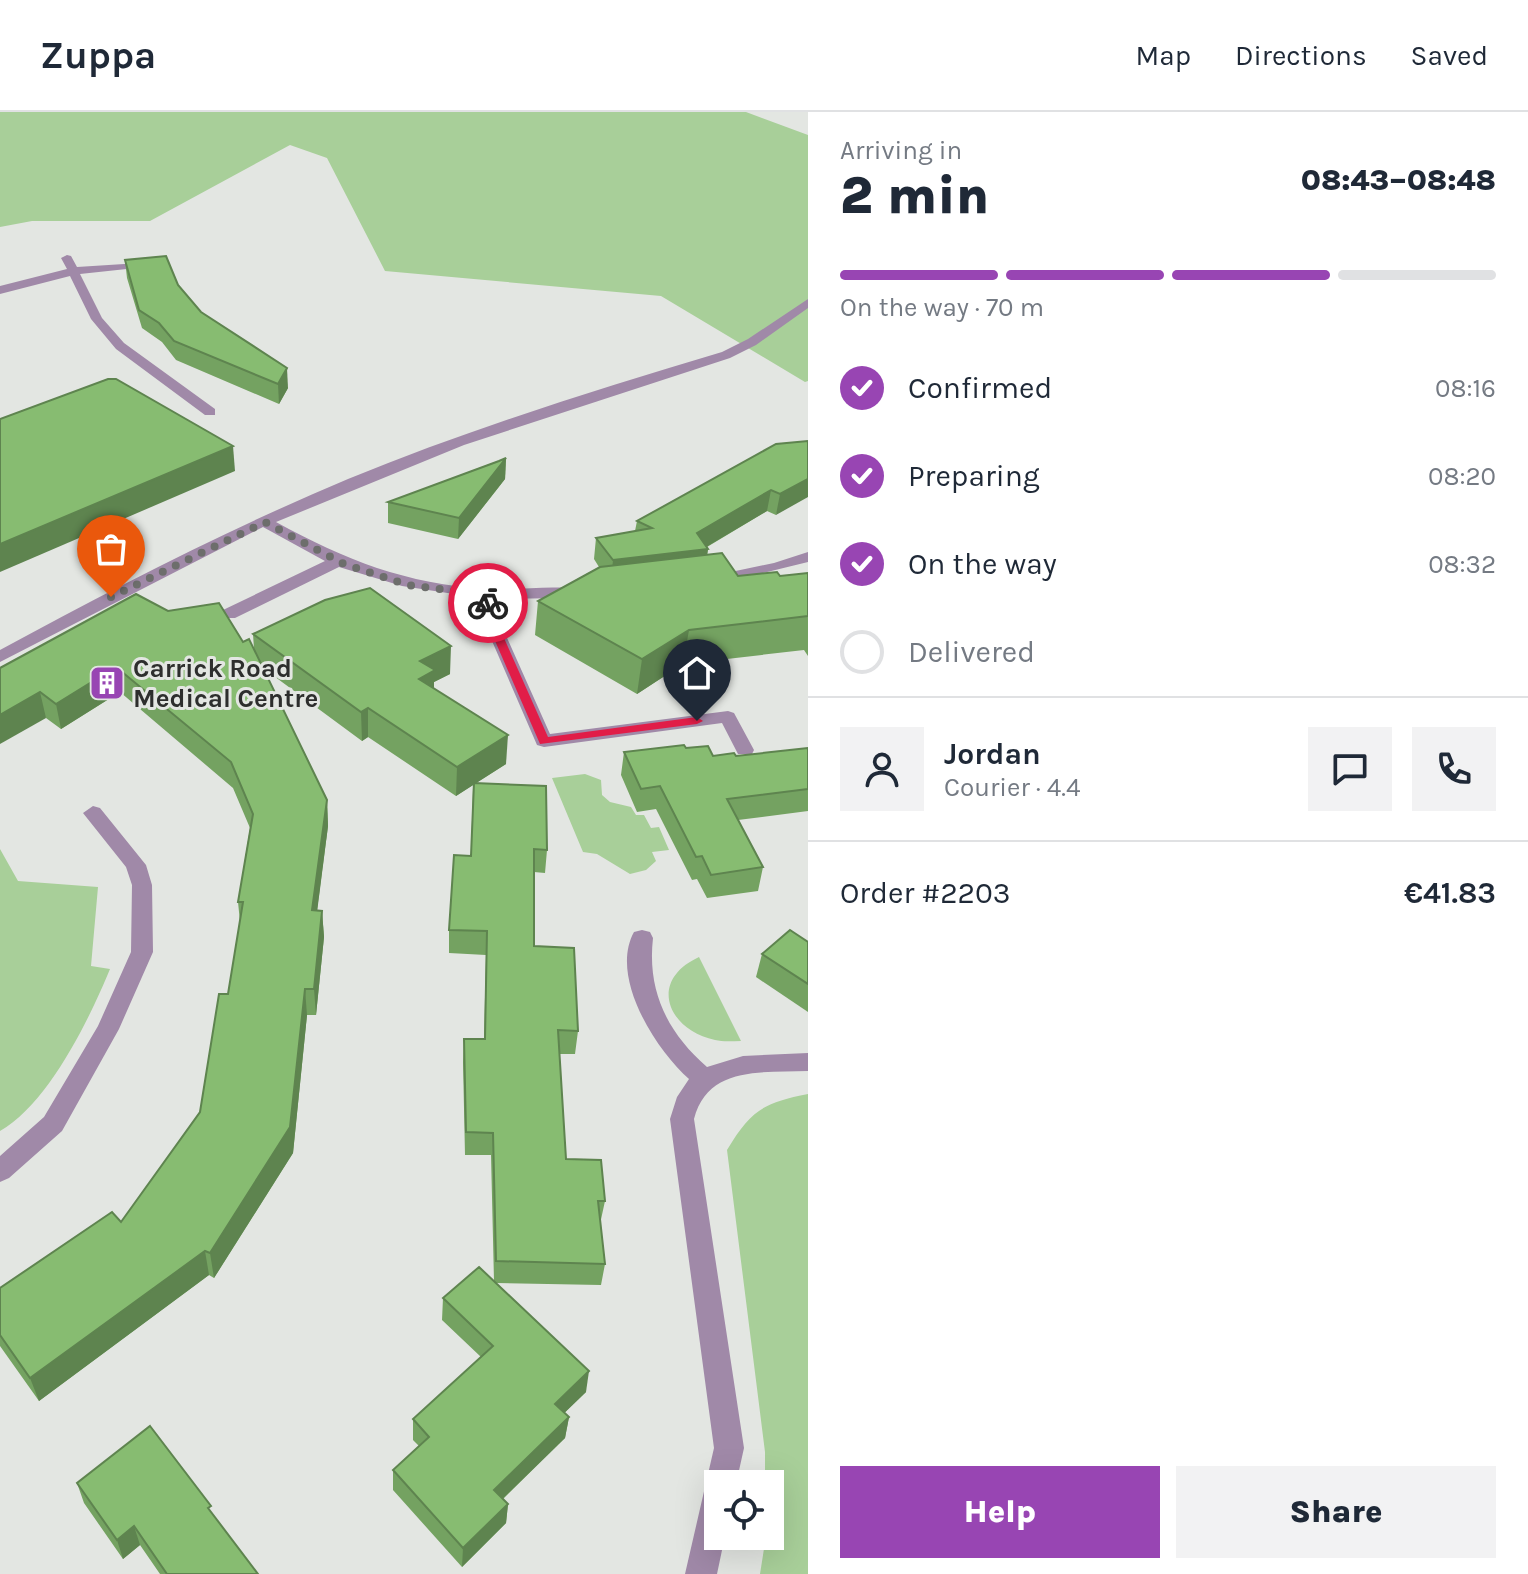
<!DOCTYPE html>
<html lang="en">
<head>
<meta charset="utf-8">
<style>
  body { margin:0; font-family:Karla,sans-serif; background:#f2f2f3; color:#1f2937; height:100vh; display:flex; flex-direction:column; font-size:30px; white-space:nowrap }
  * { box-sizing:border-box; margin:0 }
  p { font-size:26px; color:#747a83 }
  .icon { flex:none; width:44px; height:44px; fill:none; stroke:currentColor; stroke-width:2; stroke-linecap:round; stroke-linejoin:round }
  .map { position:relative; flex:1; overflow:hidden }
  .drawer { display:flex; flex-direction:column; background:#fff; width:720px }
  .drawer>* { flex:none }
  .tools { position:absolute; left:704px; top:1358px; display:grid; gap:16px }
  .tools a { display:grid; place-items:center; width:80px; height:80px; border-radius:0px; background:#fff; box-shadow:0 8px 32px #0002; font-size:40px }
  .pin { position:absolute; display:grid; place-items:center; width:68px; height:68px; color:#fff; margin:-82px -34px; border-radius:50% 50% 50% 0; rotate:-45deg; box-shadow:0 0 8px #0007 }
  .pin .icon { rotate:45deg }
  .courier { position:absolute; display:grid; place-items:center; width:80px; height:80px; margin:-40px; border:6px solid #e11d48; border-radius:50%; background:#fff; color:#222; box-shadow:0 2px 10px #0007 }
  .overview em { font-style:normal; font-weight:800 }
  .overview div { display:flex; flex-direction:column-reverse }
  .overview { display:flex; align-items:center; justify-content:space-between; height:136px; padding:0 32px }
  h1 { font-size:52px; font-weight:800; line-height:60px }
  .bar { display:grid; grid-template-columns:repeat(4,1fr); gap:12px 8px; align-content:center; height:96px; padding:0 32px }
  .bar i { height:10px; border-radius:6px; background:#e0e1e3 }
  .bar .active { background:#9845b3 }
  .bar p { grid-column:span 4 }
  .line { display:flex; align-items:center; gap:20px; padding:0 32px; border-top:2px solid #e0e1e3 }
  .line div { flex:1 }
  .round { display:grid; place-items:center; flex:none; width:84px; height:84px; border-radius:0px; background:#f2f2f3 }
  ol { padding:0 32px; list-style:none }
  li { display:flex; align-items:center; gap:24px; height:88px }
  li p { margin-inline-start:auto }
  li .icon { padding:8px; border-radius:50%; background:#9845b3; color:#fff; stroke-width:4 }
  li:last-child { color:#747a83 }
  li i { width:44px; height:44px; border:4px solid #e0e1e3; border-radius:50% }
  .action { display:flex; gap:16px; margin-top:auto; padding:16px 32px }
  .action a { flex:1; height:92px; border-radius:0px; background:#9845b3; color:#fff; font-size:32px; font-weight:800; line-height:92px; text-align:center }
  .action a+a { background:#f2f2f3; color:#1f2937 }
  header { display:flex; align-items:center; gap:48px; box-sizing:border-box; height:112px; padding:0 40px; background:#fff; border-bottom:2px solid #e0e1e3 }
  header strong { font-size:38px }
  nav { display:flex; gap:44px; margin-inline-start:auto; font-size:28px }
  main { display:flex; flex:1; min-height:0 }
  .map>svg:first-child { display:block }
</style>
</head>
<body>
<header>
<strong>Zuppa</strong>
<nav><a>Map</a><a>Directions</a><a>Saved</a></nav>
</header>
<main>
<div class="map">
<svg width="808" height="1462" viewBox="0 0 808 1462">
  <rect width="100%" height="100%" fill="#e3e6e2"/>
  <g fill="#a8cf99">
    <path d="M0,0H746L808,23V269L805,270L661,184L385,159L327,46L290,33L150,109H32L0,115Z"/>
    <path d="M585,662L601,668L602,683L610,690L631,695L636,703H644L651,716L659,715L669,738L652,740L656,749L646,758L630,762L597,742L583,740L552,666Z"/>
    <path d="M0,737L18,769L98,775L91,854L110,857C89,908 48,992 0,1019Z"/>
    <path d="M699,845L741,929C733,929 723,930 715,928C668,918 647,869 699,845Z"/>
    <path d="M808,982V1462H760L766,1424H770V1372H765V1340L727,1038C751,998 763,991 808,982Z"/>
  </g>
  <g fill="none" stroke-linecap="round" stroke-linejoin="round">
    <g fill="#a089a8" fill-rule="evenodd">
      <path d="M67,143L71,144L77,155L140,151L142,153L136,156L80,162L102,206L124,231L215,297V303H205L116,237L91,207L70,164L0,182V174L67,157L61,146Z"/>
      <path d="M808,187V196L756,233L730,246L464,333L276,410C345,448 406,472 487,477C514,479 556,472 580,478L582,481L574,486L497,487L495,499L550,622L728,599L734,601L754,638L752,642H738L722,611L544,635L537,633L479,499L480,486L402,474L339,455L235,506H223L221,502L223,498L325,449L263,415L0,550V538C114,476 229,417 348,367C470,317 595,278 722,240L748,227Z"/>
      <path d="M808,440V450L713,473L705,468L707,465L774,451Z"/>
      <path d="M93,694L100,696L146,753L152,773L153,840L119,917L62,1019L9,1066L0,1070V1044L44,1005L98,914L131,840L132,773L126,755L83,701Z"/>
      <path d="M642,818L650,820L653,826C647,879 667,920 707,955L743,944L808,941V959C763,961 708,953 694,1007L744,1336L736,1372H718V1424H725L717,1462H685L714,1336L670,1007L677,985L689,967C656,938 609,865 634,820Z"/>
    </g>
  </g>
  <g fill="#74a261">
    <path d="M125,148L178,173L201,200L288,276L279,292L176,248L162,230L142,216L127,166Z"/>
    <path d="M808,329L776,403L767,399L707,435L708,437L707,443L738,464H780L808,461V544L804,538L683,552L637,582L535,523L538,489L599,455L594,447L596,426L635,419L637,409Z"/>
    <path d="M506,346L505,367L458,427L388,411V390Z"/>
    <path d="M168,499L243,530L254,537L253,522L450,562L434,570V577L506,652L476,671L547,738L545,761L534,760V834L578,919L575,942H559L566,1047L605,1089L600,1112L605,1152L601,1173L496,1171L586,1280L564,1301L569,1305L565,1326L503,1387L508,1392L506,1411L462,1455L393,1378V1358L419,1334L413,1328V1307L481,1245L442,1208L443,1186L494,1169L491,1043H465L463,950L464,927H484L486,843L449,841V818L471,744L473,673L456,684L368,625L362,629L263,556L327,688L328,714L317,798L322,799L324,825L316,903H307L293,1041L214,1166L209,1163L39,1289L0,1234V1176L121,1110L200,1000L228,882L240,810L238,790L250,716L233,676L120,580L61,617L46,606L0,556Z"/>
    <path d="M686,636L713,644H736L808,636V699L738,708L763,755L758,779L707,786L697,767L692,768L656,697L637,700L621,663L624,640Z"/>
    <path d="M808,830V900L756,865L762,842Z"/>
    <path d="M77,1371L213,1403L258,1462H160L140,1433L123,1447L84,1391Z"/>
  </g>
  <g fill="#5e844f">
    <path d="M287,256L288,276L279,292L278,272Z"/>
    <path d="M233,334L235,359L0,460V432Z"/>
    <path d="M506,346L505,367L458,427L459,406Z"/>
    <path d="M808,367V385L776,403L780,382Z"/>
    <path d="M771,378L767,399L701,438L708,437L705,458L611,469L613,448L697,421Z"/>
    <path d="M689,518L683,552L637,582L642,547Z"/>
    <path d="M451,534L450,562L434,570V587L419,596L420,549Z"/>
    <path d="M116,555L120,580L61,617L56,592Z"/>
    <path d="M40,580L46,606L0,632V603Z"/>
    <path d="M368,596V625L362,629L361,600Z"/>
    <path d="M508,623L506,652L456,684L457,655Z"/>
    <path d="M327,688L328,714L314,824L312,798Z"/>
    <path d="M322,799L324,825L316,903L314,877Z"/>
    <path d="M305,877L307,903L293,1041L214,1166L210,1141Z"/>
    <path d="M205,1139L209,1163L39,1289L30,1266Z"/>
    <path d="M589,1259L586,1280L552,1313L555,1292Z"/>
    <path d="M569,1305L565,1326L492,1397L494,1378Z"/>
    <path d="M508,1392L506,1411L462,1455L463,1436Z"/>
    <path d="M134,1414L140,1433L123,1447L117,1428Z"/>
  </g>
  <g fill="#87bc71" stroke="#5e844f" stroke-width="2">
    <path d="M166,144L178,173L201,200L287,256L278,272L174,229L159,211L139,198L125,148Z"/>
    <path d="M108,267H116L233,334L0,432V307Z"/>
    <path d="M808,329V367L780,382L771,378L697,421L708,437L613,448L596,426L652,416L637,409L776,332Z"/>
    <path d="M506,346L459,406L388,390L499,349Z"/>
    <path d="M722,441L738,464L777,460L780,464L808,461V504L689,518L642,547L538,489L600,455Z"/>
    <path d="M370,476L451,534L420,549L435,558L419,567L508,623L457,655L368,596L361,600L253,522L325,488Z"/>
    <path d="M136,482L168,499L219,491L243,530L249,527L327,688L312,798L322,799L314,877H305L290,1015L210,1141L205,1139L30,1266L0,1223V1176L112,1100L121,1110L200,1000L219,882H228L243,790H238L253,702L231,650L116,555L56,592L40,580L0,603V556Z"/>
    <path d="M684,633L686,636L708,634L713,644L734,641L736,644L808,636V677L727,687L763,755L711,763L702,744L696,745L660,674L641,677L624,640Z"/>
    <path d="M474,671L546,674L547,738L534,737V834L574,836L578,919L558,918L566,1047L601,1048L605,1089H598L605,1152L496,1149L493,1021L466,1020L464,927H485L487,819L449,818L454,743L471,744Z"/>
    <path d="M790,818L808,830V872L762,842Z"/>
    <path d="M479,1155L589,1259L555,1292L569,1305L494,1378L508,1392L463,1436L393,1358L429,1325L413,1307L493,1234L443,1186Z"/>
    <path d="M150,1314L211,1394L208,1396L258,1462H167L134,1414L117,1428L77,1371Z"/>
  </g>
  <path fill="#e11d48" d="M484,489L493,491L492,499L548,625L697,605L703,609L697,612L540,632L482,499Z"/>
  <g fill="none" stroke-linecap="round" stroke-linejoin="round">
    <path stroke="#6d6e6c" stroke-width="8" stroke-dasharray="0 14.4" d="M111,485L265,410L344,452L408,473L489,483L488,491"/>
  </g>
  <defs>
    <symbol id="building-square" viewBox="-11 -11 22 22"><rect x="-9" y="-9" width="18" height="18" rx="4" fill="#9845b3" stroke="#e3e6e2"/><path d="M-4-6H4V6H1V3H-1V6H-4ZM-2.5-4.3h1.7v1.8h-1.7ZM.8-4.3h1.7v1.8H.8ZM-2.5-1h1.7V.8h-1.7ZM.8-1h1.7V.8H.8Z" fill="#fff"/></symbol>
  </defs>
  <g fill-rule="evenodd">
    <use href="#building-square" x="87" y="551" width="40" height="40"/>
  </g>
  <g text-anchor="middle" stroke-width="6" stroke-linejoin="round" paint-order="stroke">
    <g font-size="26" font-weight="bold" fill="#2d2e2d" stroke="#e3e6e2" text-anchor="start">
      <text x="133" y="565">Carrick Road<tspan x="133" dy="30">Medical Centre</tspan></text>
    </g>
  </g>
</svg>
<div class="tools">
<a><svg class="icon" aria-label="locate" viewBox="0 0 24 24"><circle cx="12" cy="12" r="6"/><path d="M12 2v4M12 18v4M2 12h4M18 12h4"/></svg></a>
</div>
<div class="pin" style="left:111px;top:485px;background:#ea580c"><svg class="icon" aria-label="bag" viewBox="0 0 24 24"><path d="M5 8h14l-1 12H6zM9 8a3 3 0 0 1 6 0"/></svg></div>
<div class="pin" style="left:697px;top:609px;background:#1f2937"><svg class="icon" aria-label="home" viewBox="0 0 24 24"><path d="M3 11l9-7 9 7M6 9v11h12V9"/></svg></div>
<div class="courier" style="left:488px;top:491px"><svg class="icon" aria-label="bike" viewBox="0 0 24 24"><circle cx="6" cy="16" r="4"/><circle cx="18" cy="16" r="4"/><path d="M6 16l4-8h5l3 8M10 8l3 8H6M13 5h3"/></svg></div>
</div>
<section class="drawer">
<div class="overview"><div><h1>2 min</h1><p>Arriving in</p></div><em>08:43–08:48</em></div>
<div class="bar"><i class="active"></i><i class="active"></i><i class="active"></i><i></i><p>On the way · 70 m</p></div>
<ol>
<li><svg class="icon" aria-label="check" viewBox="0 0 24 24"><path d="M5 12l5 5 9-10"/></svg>Confirmed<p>08:16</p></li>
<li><svg class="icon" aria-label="check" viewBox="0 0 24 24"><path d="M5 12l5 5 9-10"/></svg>Preparing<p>08:20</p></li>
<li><svg class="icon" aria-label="check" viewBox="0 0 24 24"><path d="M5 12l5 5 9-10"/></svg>On the way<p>08:32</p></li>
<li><i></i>Delivered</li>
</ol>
<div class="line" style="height:144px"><a class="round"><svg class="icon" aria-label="person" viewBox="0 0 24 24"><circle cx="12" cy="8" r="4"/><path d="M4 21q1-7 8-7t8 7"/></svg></a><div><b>Jordan</b><p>Courier · 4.4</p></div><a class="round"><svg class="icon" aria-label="chat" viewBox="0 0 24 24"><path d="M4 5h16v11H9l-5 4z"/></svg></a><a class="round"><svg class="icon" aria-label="phone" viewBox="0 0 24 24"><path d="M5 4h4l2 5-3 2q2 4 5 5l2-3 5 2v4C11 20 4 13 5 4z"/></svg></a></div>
<div class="line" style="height:104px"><div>Order #2203</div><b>€41.83</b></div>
<div class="action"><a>Help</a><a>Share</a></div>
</section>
</main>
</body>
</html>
